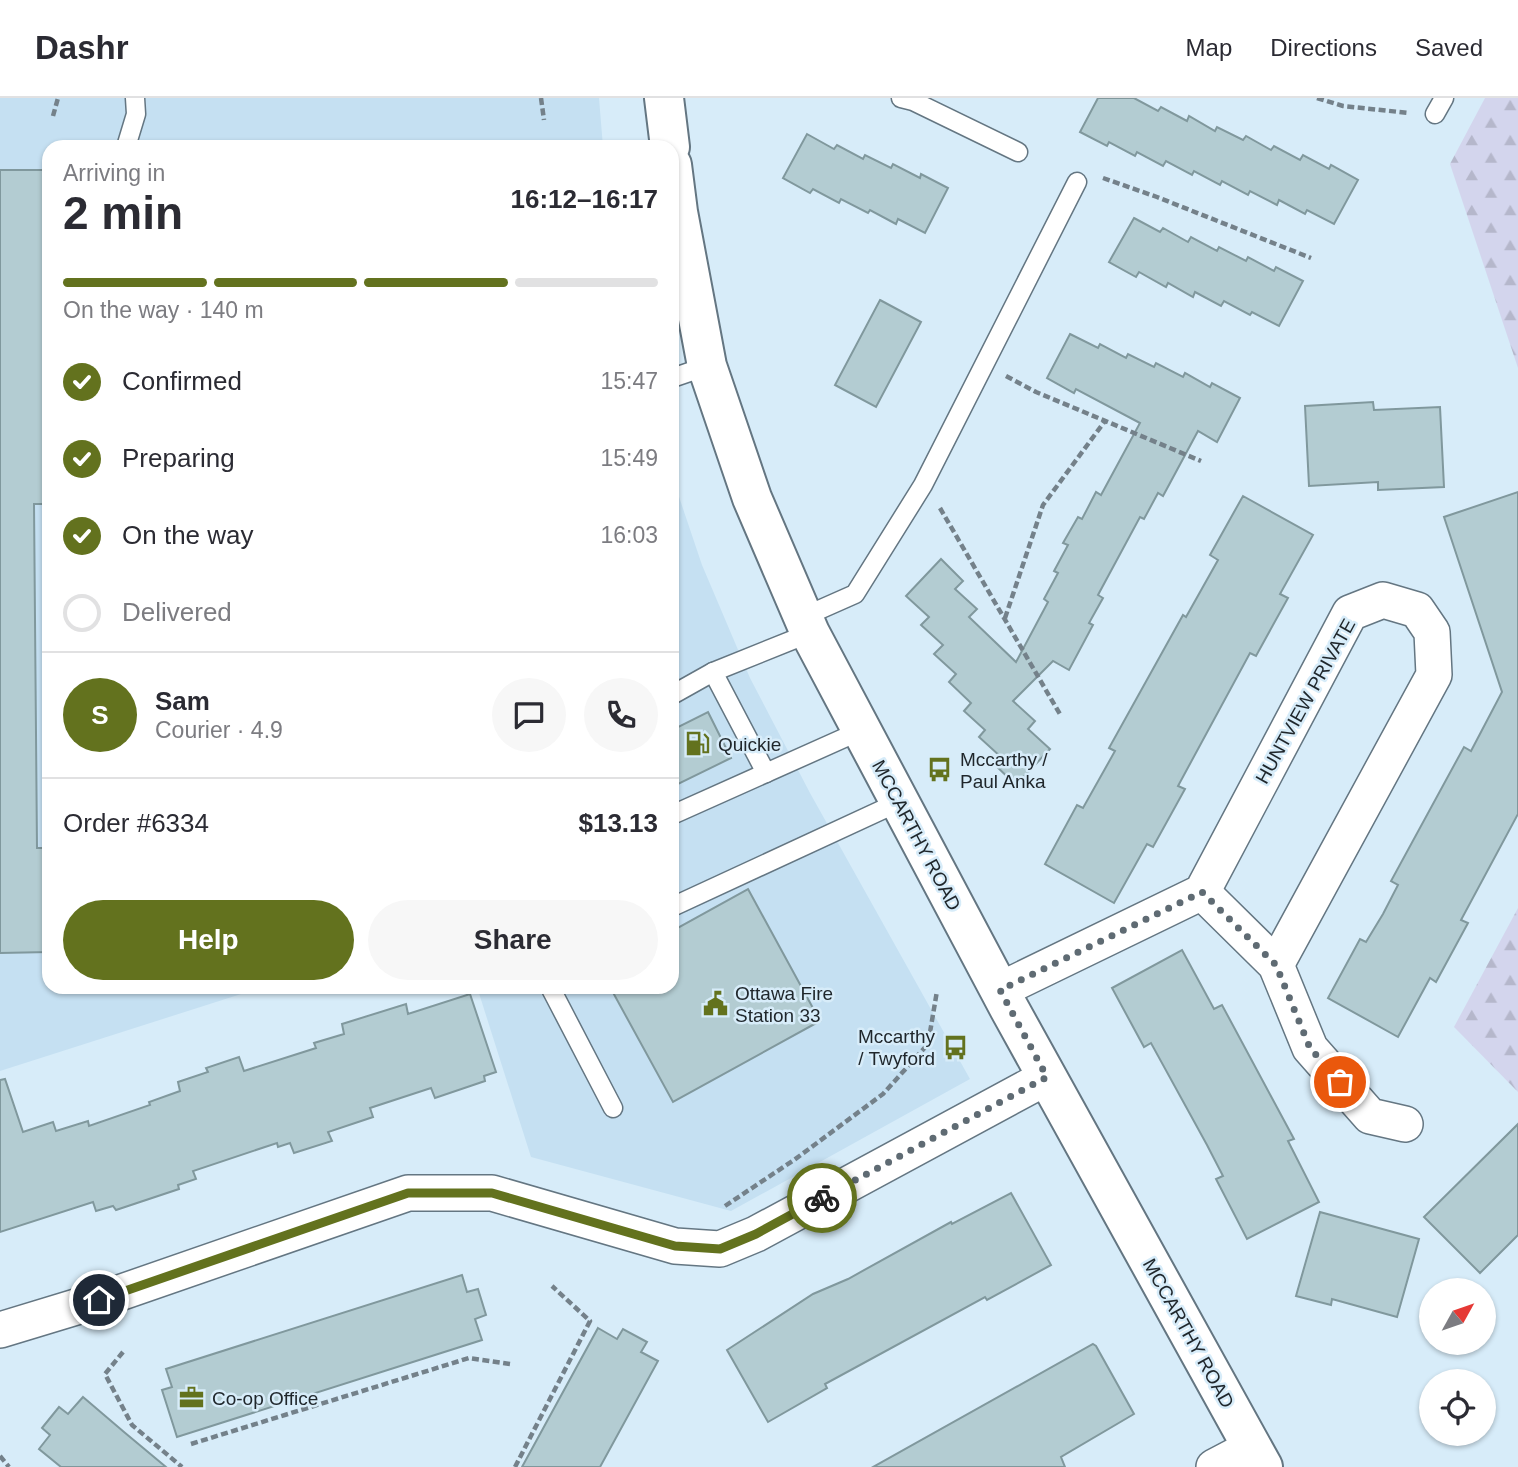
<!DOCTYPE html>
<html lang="en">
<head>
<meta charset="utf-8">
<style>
  body { margin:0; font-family:Arial,sans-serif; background:#f7f7f7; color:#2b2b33; height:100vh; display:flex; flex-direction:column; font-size:26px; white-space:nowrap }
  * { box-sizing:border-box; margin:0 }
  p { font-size:23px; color:#7c7c81 }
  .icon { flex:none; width:38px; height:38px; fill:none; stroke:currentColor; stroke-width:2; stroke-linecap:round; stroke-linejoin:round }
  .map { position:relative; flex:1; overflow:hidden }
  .side { position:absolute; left:42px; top:42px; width:637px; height:854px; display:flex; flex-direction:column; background:#fff; border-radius:21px; box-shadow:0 2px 5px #0004 }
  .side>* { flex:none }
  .needle { width:46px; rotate:50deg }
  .buttons { position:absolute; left:1419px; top:1180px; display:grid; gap:14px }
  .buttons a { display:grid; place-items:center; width:77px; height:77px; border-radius:50%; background:#fff; box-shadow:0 2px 5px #0004; font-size:35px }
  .pin { position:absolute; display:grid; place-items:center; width:60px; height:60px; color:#fff; margin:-30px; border:4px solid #fff; border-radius:50%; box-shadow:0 2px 7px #0007 }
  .courier { position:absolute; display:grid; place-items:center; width:70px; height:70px; margin:-35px; border:5px solid #63721e; border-radius:50%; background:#fff; color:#222; box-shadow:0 2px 9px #0007 }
  .overview em { font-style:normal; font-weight:700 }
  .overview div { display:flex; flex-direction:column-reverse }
  .overview { display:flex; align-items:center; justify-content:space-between; height:119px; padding:0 21px }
  h1 { font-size:46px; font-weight:700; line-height:52px }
  .bar { display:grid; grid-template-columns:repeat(4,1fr); gap:10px 7px; align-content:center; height:84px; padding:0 21px }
  .bar i { height:9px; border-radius:5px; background:#e1e1e2 }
  .bar .active { background:#63721e }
  .bar p { grid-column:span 4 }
  .line { display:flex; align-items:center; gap:18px; padding:0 21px; border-top:2px solid #e1e1e2 }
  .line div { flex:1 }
  .round { display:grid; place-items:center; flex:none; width:74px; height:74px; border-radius:37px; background:#f7f7f7 }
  ol { padding:0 21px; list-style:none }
  li { display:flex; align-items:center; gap:21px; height:77px }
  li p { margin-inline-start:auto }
  li .icon { padding:7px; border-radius:50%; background:#63721e; color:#fff; stroke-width:4 }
  li:last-child { color:#7c7c81 }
  li i { width:38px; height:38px; border:4px solid #e1e1e2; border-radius:50% }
  .primary-button { display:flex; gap:14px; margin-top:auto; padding:14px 21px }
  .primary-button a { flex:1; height:80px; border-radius:42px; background:#63721e; color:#fff; font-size:28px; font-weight:700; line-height:80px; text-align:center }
  .primary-button a+a { background:#f7f7f7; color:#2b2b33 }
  header { display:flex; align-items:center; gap:42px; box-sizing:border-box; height:98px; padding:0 35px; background:#fff; border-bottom:2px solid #e1e1e2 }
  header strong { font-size:33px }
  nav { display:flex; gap:38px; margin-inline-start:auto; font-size:24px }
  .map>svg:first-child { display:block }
</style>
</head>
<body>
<header>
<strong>Dashr</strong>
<nav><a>Map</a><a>Directions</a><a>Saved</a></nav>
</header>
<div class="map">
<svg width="1518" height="1369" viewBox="0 0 1518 1369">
  <defs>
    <pattern id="forest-firs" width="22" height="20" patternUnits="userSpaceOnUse" patternTransform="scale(1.75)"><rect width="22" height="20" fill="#d3d5ed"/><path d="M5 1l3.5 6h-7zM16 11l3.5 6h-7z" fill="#b5b7cb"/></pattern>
  </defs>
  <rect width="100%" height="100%" fill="#d7ecf9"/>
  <g fill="#c5e0f2">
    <path d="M0,0H599L603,49H49V889H263L0,973Z"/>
    <path d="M672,378L702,467L750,580L810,695L970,981L731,1113L531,1059L477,889H672Z"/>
  </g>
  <g fill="url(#forest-firs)">
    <path d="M1485,0H1518V270L1450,66Z"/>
    <path d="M1518,810V994L1454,929Z"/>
  </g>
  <g fill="#b3ccd2" stroke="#80989d" stroke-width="2">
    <path d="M1098,0H1134L1158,13L1161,9L1187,23L1189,18L1215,33L1217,29L1243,42L1246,38L1271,52L1274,48L1300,62L1303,57L1329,71L1331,67L1358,82L1334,126L1307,112L1305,116L1279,102L1277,107L1250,93L1248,97L1222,83L1220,87L1194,73L1192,77L1166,63L1163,68L1137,54L1135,58L1109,44L1107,48L1080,34Z"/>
    <path d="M807,36L834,51L837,47L863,61L865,57L891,70L893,66L920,80L921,76L948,90L925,135L898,121L896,126L870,112L868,115L841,101L839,105L813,91L810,95L783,80Z"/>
    <path d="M0,72H49V406H34L37,750H49V854L0,855Z"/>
    <path d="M1134,120L1160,134L1163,130L1188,144L1191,139L1217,153L1219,149L1246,163L1248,159L1274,173L1276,169L1303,183L1279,228L1252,214L1250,217L1224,203L1221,208L1195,194L1193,199L1168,185L1166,189L1139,174L1136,179L1109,164Z"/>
    <path d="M880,202L921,224L876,309L835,287Z"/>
    <path d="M1070,236L1098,250L1100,246L1126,260L1128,256L1154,269L1156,265L1183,279L1185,275L1210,289L1212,285L1240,300L1217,344L1198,333L1163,398L1158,395L1144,421L1140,419L1098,497L1103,500L1089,525L1093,527L1069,572L1053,563L1013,603L1035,623L1028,631L1050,651L1016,687L994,666L1001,659L979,639L985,632L964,613L971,605L949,584L956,576L934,556L943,547L921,527L929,519L906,498L941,461L963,483L955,491L977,511L969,519L1016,564L1048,504L1044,501L1058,475L1054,473L1068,447L1063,445L1078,419L1082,421L1096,394L1101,397L1140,325L1076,291L1074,295L1047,280Z"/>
    <path d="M1373,304L1374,312L1440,309L1444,389L1378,392V384L1309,388L1305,308Z"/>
    <path d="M1518,394V716L1461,822L1468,825L1436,884L1430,880L1398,939L1328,900L1360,841L1366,844L1383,816L1398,787L1391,783L1464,649L1471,653L1502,594L1444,419Z"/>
    <path d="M1243,398L1313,437L1280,496L1288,500L1273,527L1256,558L1250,555L1178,688L1185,691L1153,749L1147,746L1114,805L1045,766L1077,707L1083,710L1115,653L1109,650L1183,517L1186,519L1218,462L1210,457Z"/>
    <path d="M708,614L731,660L672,689V632Z"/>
    <path d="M748,791L820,923L673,1004L610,889H672V833Z"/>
    <path d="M1182,852L1214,911L1222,907L1294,1041L1288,1043L1319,1104L1247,1141L1216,1081L1223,1078L1207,1047L1151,945L1144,949L1112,890Z"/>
    <path d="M470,896L496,974L484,978L485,983L435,1000L431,990L370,1010L373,1019L328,1034L332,1043L294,1055L290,1045L278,1049L277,1045L193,1073L196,1081L178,1087L179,1091L116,1112L113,1108L96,1113L93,1104L0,1134V982L5,981L23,1034L53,1024L56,1033L88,1023L89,1028L150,1007L149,1004L180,993L178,984L208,974L206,970L239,959L244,973L316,950L314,945L344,936L342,926L406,906L408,916Z"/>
    <path d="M1518,1026V1137L1480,1175L1424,1119Z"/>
    <path d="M1011,1095L1051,1167L987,1202L985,1199L825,1286L827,1290L768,1324L727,1252L813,1196L848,1181L951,1124L952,1126Z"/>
    <path d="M1320,1114L1419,1141L1397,1219L1332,1201L1331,1207L1296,1198Z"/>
    <path d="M462,1177L467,1194L478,1191L486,1217L475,1221L482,1242L177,1339L162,1292L172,1289L166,1271Z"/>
    <path d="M598,1230L617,1241L623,1231L647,1244L641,1254L658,1263L600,1369H522Z"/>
    <path d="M1093,1246L1096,1248L1134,1316L1061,1359L1065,1369H873Z"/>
    <path d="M83,1299L124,1334L166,1369H61L39,1351L50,1337L42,1330L59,1309L68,1316Z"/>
  </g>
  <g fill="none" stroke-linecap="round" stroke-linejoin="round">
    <defs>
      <g id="service">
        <path d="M901,0L913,3L1018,54"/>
        <path d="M1435,16L1444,0"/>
        <path d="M126,49L136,16L135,0"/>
        <path d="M672,280L707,268"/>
        <path d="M803,519L855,496L923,387L1077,84"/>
        <path d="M713,574L766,675"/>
        <path d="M672,597L713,574L810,535"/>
        <path d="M672,717L862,632"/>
        <path d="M672,809L899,704"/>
        <path d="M550,889L613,1010"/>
      </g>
      <g id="minor">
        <path d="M1202,794L1276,867L1310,950L1370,1018L1405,1026"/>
        <path d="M1000,892L1202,794L1350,515L1383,502L1417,512L1432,534L1434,577L1276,867"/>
        <path d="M0,1232L99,1202L408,1095H492L675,1148L720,1151L756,1136L1047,979"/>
        <path d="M1214,1369L1252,1349"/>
      </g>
      <g id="tertiary">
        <path d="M664,0L670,49"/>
        <path d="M672,67L678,114L707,268L752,400L810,535L1009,910L1263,1369"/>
      </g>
    </defs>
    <use href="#service" stroke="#647682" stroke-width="21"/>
    <use href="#minor" stroke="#647682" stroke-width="38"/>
    <use href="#tertiary" stroke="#647682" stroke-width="42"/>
    <g stroke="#74818a" stroke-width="4.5" stroke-dasharray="7 3.5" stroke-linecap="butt">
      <path d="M541,0L544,22"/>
      <path d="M1317,0L1343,8L1409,15"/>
      <path d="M53,18L58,0"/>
      <path d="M1103,80L1157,99L1311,160"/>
      <path d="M1006,278L1036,294L1201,363"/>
      <path d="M940,410L1061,618"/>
      <path d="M1005,520L1043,407L1105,323"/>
      <path d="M725,1108L794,1062L883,996L928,946L937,893"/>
      <path d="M123,1254L105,1276L132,1327L182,1369"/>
      <path d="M191,1346L469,1260L510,1266"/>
      <path d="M0,1358L9,1369"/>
      <path d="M515,1369L590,1223L552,1188"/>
    </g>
    <use href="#service" stroke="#fff" stroke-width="18"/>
    <use href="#minor" stroke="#fff" stroke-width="35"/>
    <use href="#tertiary" stroke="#fff" stroke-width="38"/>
  </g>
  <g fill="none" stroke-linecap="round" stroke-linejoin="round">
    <path stroke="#5f6b73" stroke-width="7" stroke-dasharray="0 12.6" d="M822,1100L1047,979L1000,892L1202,794L1276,867L1310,950L1340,984"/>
    <path stroke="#63721e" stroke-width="9" d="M99,1202L408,1095H492L675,1148L720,1151L756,1136L822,1100"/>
  </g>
  <defs>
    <symbol id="fuel-bare" viewBox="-9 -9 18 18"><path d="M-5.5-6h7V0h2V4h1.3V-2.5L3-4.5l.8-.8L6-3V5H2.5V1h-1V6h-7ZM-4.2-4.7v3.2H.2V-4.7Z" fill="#63721e" stroke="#d7ecf9" stroke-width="2.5" paint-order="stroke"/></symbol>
    <symbol id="bus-bare" viewBox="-9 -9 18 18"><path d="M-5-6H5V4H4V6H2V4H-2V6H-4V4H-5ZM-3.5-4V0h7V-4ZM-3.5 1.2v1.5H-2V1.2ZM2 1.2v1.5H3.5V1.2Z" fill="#63721e" stroke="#d7ecf9" stroke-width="2.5" paint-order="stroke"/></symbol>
    <symbol id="civic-bare" viewBox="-9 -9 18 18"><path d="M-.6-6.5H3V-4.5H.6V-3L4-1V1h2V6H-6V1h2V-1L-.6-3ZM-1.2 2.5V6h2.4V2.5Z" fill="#63721e" stroke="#d7ecf9" stroke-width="2.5" paint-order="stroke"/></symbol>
    <symbol id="office-bare" viewBox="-9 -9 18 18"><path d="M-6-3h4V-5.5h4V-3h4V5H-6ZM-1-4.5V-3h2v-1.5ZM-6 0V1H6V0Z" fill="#63721e" stroke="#d7ecf9" stroke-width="2.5" paint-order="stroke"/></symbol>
  </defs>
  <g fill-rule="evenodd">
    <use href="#fuel-bare" x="680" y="628" width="35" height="35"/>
    <use href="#bus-bare" x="922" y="654" width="35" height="35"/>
    <use href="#civic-bare" x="698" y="888" width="35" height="35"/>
    <use href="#bus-bare" x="938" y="932" width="35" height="35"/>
    <use href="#office-bare" x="174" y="1282" width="35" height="35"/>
  </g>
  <g text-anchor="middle" stroke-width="5" stroke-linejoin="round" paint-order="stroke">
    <g font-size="19" fill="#1f262b" stroke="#d7ecf9">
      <text transform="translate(1305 603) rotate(-61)" y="7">HUNTVIEW PRIVATE</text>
      <text transform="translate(917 737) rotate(62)" y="7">MCCARTHY ROAD</text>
      <text transform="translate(1189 1235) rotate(61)" y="7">MCCARTHY ROAD</text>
    </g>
    <g font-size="19" fill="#1f262b" stroke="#d7ecf9" text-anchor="start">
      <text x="718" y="653">Quickie</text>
      <text x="960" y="668">Mccarthy /<tspan x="960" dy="22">Paul Anka</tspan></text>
      <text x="735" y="902">Ottawa Fire<tspan x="735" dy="22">Station 33</tspan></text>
      <text x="935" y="945" text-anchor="end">Mccarthy<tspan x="935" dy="22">/ Twyford</tspan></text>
      <text x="212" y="1307">Co-op Office</text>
    </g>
  </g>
</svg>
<div class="buttons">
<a><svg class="needle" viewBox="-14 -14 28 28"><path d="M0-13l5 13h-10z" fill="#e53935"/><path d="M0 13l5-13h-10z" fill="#7c7c81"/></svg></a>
<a><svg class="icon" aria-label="locate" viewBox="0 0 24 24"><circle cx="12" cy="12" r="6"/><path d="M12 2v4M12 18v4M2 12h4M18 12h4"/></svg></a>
</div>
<div class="pin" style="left:1340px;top:984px;background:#ea580c"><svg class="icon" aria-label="bag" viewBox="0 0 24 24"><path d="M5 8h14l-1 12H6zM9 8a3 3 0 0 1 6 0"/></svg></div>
<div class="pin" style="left:99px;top:1202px;background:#1f2937"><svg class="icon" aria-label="home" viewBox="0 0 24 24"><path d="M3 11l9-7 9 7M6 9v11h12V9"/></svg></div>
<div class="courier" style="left:822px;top:1100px"><svg class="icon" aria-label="bike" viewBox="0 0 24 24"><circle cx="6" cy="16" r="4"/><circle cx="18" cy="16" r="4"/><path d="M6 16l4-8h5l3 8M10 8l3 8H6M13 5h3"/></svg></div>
<section class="side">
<div class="overview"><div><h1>2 min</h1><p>Arriving in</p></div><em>16:12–16:17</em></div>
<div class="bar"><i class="active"></i><i class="active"></i><i class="active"></i><i></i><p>On the way · 140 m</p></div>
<ol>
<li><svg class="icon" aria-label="check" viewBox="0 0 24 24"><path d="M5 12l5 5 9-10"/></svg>Confirmed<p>15:47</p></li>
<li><svg class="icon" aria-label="check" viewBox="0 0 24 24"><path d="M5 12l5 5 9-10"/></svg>Preparing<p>15:49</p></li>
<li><svg class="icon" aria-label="check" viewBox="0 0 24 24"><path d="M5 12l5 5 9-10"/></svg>On the way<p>16:03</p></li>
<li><i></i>Delivered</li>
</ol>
<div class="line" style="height:126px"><b class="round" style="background:#63721e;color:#fff">S</b><div><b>Sam</b><p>Courier · 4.9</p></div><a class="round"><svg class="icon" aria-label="chat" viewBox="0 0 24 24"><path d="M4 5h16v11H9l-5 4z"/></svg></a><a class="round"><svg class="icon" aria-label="phone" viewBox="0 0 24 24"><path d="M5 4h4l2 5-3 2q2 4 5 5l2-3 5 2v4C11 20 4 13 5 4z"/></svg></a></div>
<div class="line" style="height:91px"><div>Order #6334</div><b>$13.13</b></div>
<div class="primary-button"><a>Help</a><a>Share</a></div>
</section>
</div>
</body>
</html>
